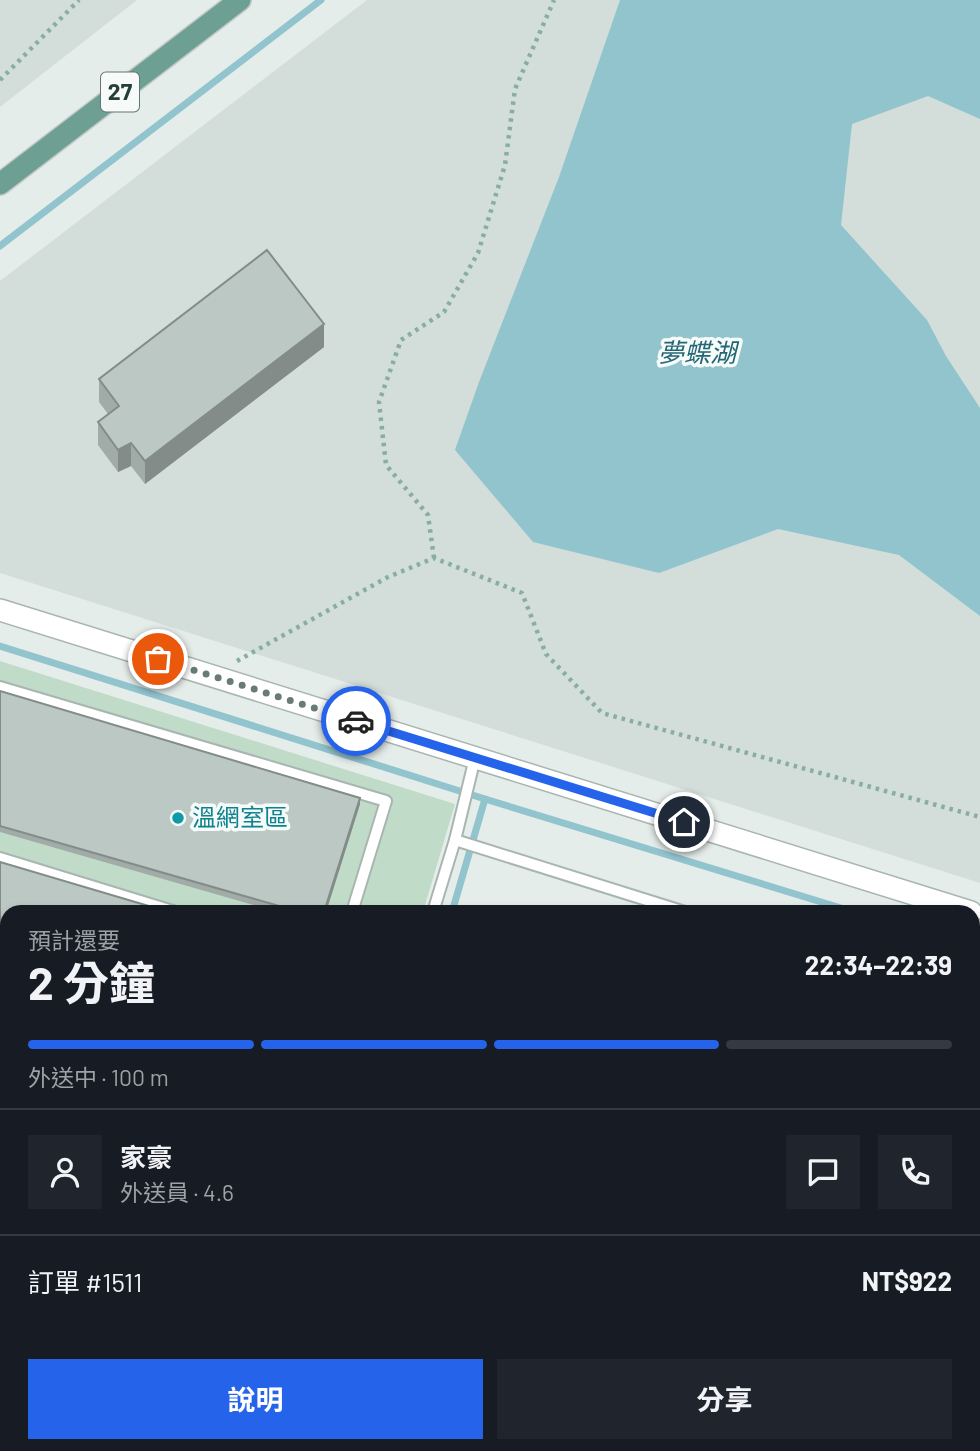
<!DOCTYPE html>
<html lang="zh-TW">
<head>
<meta charset="utf-8">
<style>
  body { margin:0; font-family:Barlow,"Noto Sans TC",sans-serif; background:#20242c; color:#f1f3f6; height:100vh; display:flex; flex-direction:column; font-size:26px; white-space:nowrap }
  * { box-sizing:border-box; margin:0 }
  p { font-size:23px; color:#9ea1a6 }
  .icon { flex:none; width:38px; height:38px; fill:none; stroke:currentColor; stroke-width:2; stroke-linecap:round; stroke-linejoin:round }
  .map { position:relative; flex:1; overflow:hidden }
  .side { position:absolute; left:0px; top:905px; width:980px; height:548px; display:flex; flex-direction:column; background:#171b24; border-radius:21px 21px 0 0; box-shadow:0 4px 10px #0003 }
  .side>* { flex:none }
  .pin { position:absolute; display:grid; place-items:center; width:60px; height:60px; color:#fff; margin:-30px; border:4px solid #fff; border-radius:50%; box-shadow:0 2px 7px #0007 }
  .courier { position:absolute; display:grid; place-items:center; width:70px; height:70px; margin:-35px; border:5px solid #2563eb; border-radius:50%; background:#fff; color:#222; box-shadow:0 2px 9px #0007 }
  .head em { font-style:normal; font-weight:700 }
  .head div { display:flex; flex-direction:column-reverse }
  .head { display:flex; align-items:center; justify-content:space-between; height:119px; padding:0 28px }
  h1 { font-size:46px; font-weight:700; line-height:52px }
  .bar { display:grid; grid-template-columns:repeat(4,1fr); gap:10px 7px; align-content:center; height:84px; padding:0 28px }
  .bar i { height:9px; border-radius:5px; background:#363941 }
  .bar .current { background:#2563eb }
  .bar p { grid-column:span 4 }
  .line { display:flex; align-items:center; gap:18px; padding:0 28px; border-top:2px solid #363941 }
  .line div { flex:1 }
  .round { display:grid; place-items:center; flex:none; width:74px; height:74px; border-radius:0px; background:#20242c }
  .button { display:flex; gap:14px; margin-top:auto; padding:14px 28px }
  .button a { flex:1; height:80px; border-radius:0px; background:#2563eb; color:#fff; font-size:28px; font-weight:700; line-height:80px; text-align:center }
  .button a+a { background:#20242c; color:#f1f3f6 }
  .map>svg:first-child { display:block }
</style>
</head>
<body>
<div class="map">
<svg width="980" height="1451" viewBox="0 0 980 1451">
  <rect width="100%" height="100%" fill="#e5edea"/>
  <g fill="#d3ddd9">
    <path d="M0,0H137L0,107Z"/>
    <path d="M367,0H980V883L0,573V281Z"/>
  </g>
  <path fill="#c0dcc8" d="M0,661L455,804L423,912H7V1233L0,1231Z"/>
  <path fill="#92c4ce" d="M620,0H980V119L928,96L852,124L841,225L927,320L946,356L980,408V616L899,555L778,529L659,573L533,542L455,450L479,382L559,177Z"/>
  <g fill="none" stroke-linecap="round" stroke-linejoin="round">
    <g stroke="#92c4ce" stroke-width="7">
      <path d="M0,246L321,0"/>
      <path d="M0,646L485,799L854,912"/>
      <path d="M452,912L485,799"/>
      <path d="M973,948L980,950"/>
      <path d="M291,1451L293,1446"/>
    </g>
    <defs>
      <g id="service">
        <path d="M0,687L386,801L352,912"/>
        <path d="M455,840L685,912"/>
        <path d="M0,858L176,912"/>
        <path d="M433,912L455,840L475,758"/>
        <path d="M973,1001L980,1004"/>
        <path d="M0,1027L7,1029"/>
        <path d="M0,1193L7,1195"/>
        <path d="M973,1410L980,1412"/>
        <path d="M272,1451L274,1446"/>
      </g>
      <g id="minor">
        <path d="M0,610L971,912"/>
        <path d="M0,1252L7,1254"/>
      </g>
      <path id="primary" d="M0,184L240,0"/>
    </defs>
    <use href="#service" stroke="#a8b5b1" stroke-width="14"/>
    <use href="#minor" stroke="#a8b5b1" stroke-width="24"/>
    <use href="#primary" stroke="#c2c9c7" stroke-width="24"/>
    <g stroke="#88aea3" stroke-width="4.5" stroke-dasharray="3.5 5" stroke-linecap="butt">
      <path d="M0,80L79,0"/>
      <path d="M434,558L428,515L386,465L379,402L401,340L444,312L478,253L505,165L515,89L554,0"/>
      <path d="M237,661L388,577L434,558L522,593L546,654L602,713L980,817"/>
    </g>
    <use href="#service" stroke="#fff" stroke-width="10"/>
    <use href="#minor" stroke="#fff" stroke-width="21"/>
    <use href="#primary" stroke="#6d9f93" stroke-width="21"/>
  </g>
  <g fill="#a1aca8">
    <path d="M324,347L145,484L131,466L118,472L98,445V422L108,414L99,402V379Z"/>
    <path d="M0,691L360,804L326,912H278L0,832Z"/>
    <path d="M0,862L7,912V1005L0,1003Z"/>
    <path d="M0,1030L7,1032V1164L0,1162Z"/>
  </g>
  <g fill="#838c88">
    <path d="M324,324V347L145,484V461Z"/>
    <path d="M131,443V466L118,472V450Z"/>
    <path d="M360,798V804L326,912H324Z"/>
    <path d="M243,1446H250L249,1451H242Z"/>
  </g>
  <g fill="#bbc8c3" stroke="#838c88" stroke-width="2">
    <path d="M267,250L324,324L145,461L131,443L118,450L98,422L119,406L99,379Z"/>
    <path d="M0,691L360,798L324,912H300L0,826Z"/>
    <path d="M0,862L169,912H7V999L0,996Z"/>
    <path d="M0,1030L7,1032V1158L0,1156Z"/>
    <path d="M0,1272L7,1275V1446H243L242,1451H5L0,1449Z"/>
  </g>
  <g fill="none" stroke-linecap="round" stroke-linejoin="round">
    <path stroke="#687b76" stroke-width="7" stroke-dasharray="0 12.6" d="M158,659L356,721"/>
    <path stroke="#2563eb" stroke-width="9" d="M356,721L684,822"/>
  </g>
  <circle fill="#0f9aa8" stroke="#f6faf8" stroke-width="2.5" cx="178" cy="818" r="7"/>
  <g text-anchor="middle" stroke-width="7" stroke-linejoin="round" paint-order="stroke">
    <rect fill="#f6faf8" stroke="#647672" stroke-width="2" x="101" y="72.5" width="38" height="39" rx="5"/>
    <g font-size="23" font-weight="bold" fill="#253e38">
      <text x="120" y="100">27</text>
    </g>
    <g font-size="24" fill="#0d838f" stroke="#f6faf8" text-anchor="start">
      <text x="192" y="826">溫網室區</text>
    </g>
    <g font-size="26" font-style="italic" fill="#236776" stroke="#f6faf8">
      <text x="697" y="362">夢蝶湖</text>
    </g>
  </g>
</svg>
<div class="pin" style="left:158px;top:659px;background:#ea580c"><svg class="icon" aria-label="bag" viewBox="0 0 24 24"><path d="M5 8h14l-1 12H6zM9 8a3 3 0 0 1 6 0"/></svg></div>
<div class="pin" style="left:684px;top:822px;background:#1f2937"><svg class="icon" aria-label="home" viewBox="0 0 24 24"><path d="M3 11l9-7 9 7M6 9v11h12V9"/></svg></div>
<div class="courier" style="left:356px;top:721px"><svg class="icon" aria-label="car" viewBox="0 0 24 24"><path d="M5 17H2v-5l4-1 3-4h7l3 4 3 1v5h-3M9 17h6M6 11h13"/><circle cx="7" cy="17" r="2"/><circle cx="17" cy="17" r="2"/></svg></div>
<section class="side">
<div class="head"><div><h1>2 分鐘</h1><p>預計還要</p></div><em>22:34–22:39</em></div>
<div class="bar"><i class="current"></i><i class="current"></i><i class="current"></i><i></i><p>外送中 · 100 m</p></div>
<div class="line" style="height:126px"><a class="round"><svg class="icon" aria-label="person" viewBox="0 0 24 24"><circle cx="12" cy="8" r="4"/><path d="M4 21q1-7 8-7t8 7"/></svg></a><div><b>家豪</b><p>外送員 · 4.6</p></div><a class="round"><svg class="icon" aria-label="chat" viewBox="0 0 24 24"><path d="M4 5h16v11H9l-5 4z"/></svg></a><a class="round"><svg class="icon" aria-label="phone" viewBox="0 0 24 24"><path d="M5 4h4l2 5-3 2q2 4 5 5l2-3 5 2v4C11 20 4 13 5 4z"/></svg></a></div>
<div class="line" style="height:91px"><div>訂單 #1511</div><b>NT$922</b></div>
<div class="button"><a>說明</a><a>分享</a></div>
</section>
</div>
</body>
</html>
